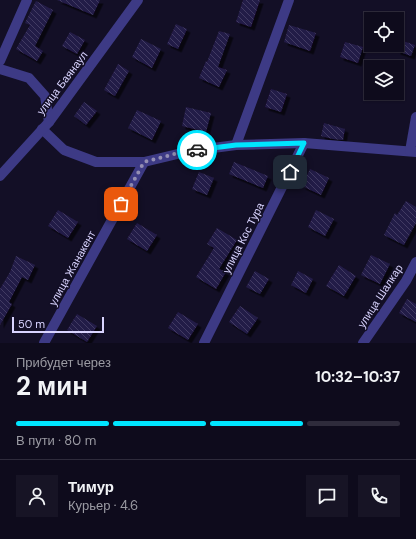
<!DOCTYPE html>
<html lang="ru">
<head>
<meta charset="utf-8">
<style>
  body { margin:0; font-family:"DM Sans",sans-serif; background:#171425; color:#f1f3f6; height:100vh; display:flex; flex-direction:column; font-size:15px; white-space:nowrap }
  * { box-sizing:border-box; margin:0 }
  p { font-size:13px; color:#9b9ba3 }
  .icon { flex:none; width:22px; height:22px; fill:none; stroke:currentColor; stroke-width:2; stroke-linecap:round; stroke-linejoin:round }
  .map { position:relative; height:343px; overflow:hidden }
  .side { display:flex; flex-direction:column; background:#0e0b1c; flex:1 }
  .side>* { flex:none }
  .fabs { position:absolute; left:364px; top:12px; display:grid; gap:8px }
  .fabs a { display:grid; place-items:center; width:40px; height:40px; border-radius:0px; background:#0e0b1c; box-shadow:0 1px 3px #0004,0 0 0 1px #2e2b3b; font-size:20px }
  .scale { position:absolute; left:12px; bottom:10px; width:92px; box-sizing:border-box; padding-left:4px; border:2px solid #d9d4ff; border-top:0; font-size:11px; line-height:14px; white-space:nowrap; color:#d9d4ff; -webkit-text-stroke:3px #130f26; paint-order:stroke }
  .pin { position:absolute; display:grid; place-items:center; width:34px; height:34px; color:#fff; margin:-17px; border-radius:8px; box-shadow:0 2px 6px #0006 }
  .courier { position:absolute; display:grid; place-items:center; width:40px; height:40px; margin:-20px; border:3px solid #00e5ff; border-radius:50%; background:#fff; color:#222; box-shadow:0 1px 5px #0007 }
  .headline em { font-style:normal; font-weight:700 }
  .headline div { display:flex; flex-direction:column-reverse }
  .headline { display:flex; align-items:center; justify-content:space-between; height:68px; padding:0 16px }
  h1 { font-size:26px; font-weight:700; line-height:30px }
  .bar { display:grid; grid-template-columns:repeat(4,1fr); gap:6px 4px; align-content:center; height:48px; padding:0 16px }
  .bar i { height:5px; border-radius:3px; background:#2e2b3b }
  .bar .selected { background:#00e5ff }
  .bar p { grid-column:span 4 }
  .line { display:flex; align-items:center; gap:10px; padding:0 16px; border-top:1px solid #2e2b3b }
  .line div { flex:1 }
  .round { display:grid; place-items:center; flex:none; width:42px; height:42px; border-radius:0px; background:#171425 }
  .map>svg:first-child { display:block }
</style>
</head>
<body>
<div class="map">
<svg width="416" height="343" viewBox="0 0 416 343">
  <defs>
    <pattern id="building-back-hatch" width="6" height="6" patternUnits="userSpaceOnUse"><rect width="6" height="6" fill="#241b47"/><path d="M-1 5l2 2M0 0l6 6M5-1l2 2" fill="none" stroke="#433b63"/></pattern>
    <filter id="shadow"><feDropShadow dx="3.5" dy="3.5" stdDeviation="0" flood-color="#0009"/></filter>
  </defs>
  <rect width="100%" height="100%" fill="#130f26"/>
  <g fill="url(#building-back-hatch)" filter="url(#shadow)">
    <path d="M57,0H100L93,15Z"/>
    <path d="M243,0H260L251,27L236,22Z"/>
    <path d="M36,1L53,10L35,46L43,51L37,61L16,49L30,25L25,23Z"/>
    <path d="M176,24L187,29L178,49L167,44Z"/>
    <path d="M289,25L316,33L310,51L284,42Z"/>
    <path d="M219,31L230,34L218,67L227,70L219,87L199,78L206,61L207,62Z"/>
    <path d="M70,32L85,40L77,54L62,46Z"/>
    <path d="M141,39L161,49L152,68L132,57Z"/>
    <path d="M397,39L415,45L411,56L397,51Z"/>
    <path d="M345,42L363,47L358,63L340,57Z"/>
    <path d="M118,64L129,71L115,96L104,90Z"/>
    <path d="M271,89L287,94L281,112L265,107Z"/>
    <path d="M84,102L97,111L86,125L74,116Z"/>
    <path d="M186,107L211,113L206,132L182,126Z"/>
    <path d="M137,110L161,121L152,140L128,128Z"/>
    <path d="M324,123L345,129L343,140L333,139L321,136Z"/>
    <path d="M234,162L268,176L263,188L229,174Z"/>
    <path d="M310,169L329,178L321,195L302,186Z"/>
    <path d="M199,172L214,178L207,195L192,189Z"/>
    <path d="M406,201L416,207V223L411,232L404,245L384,235L395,213L397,215Z"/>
    <path d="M58,210L78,222L68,238L48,226Z"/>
    <path d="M316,210L334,219L325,236L308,227Z"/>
    <path d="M137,223L157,235L147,251L127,239Z"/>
    <path d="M217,228L237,240L219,269L226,272L216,289L196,277L214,248L207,244Z"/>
    <path d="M371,255L390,264L380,284L361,275Z"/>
    <path d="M16,256L35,265L28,280L22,277L9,302L12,304L0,325V289L10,272Z"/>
    <path d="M339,265L356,276L344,296L326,286Z"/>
    <path d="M255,271L269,279L260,294L246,287Z"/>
    <path d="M298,271L313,279L306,293L291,285Z"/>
    <path d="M407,299L416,304V322L399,313Z"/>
    <path d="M240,306L258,318L247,334L229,322Z"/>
    <path d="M178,312L198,324L188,340L168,328Z"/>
    <path d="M77,314L97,326L87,342L67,330Z"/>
  </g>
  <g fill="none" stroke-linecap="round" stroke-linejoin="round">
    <g stroke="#3d3a85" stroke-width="10">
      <path d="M0,61L27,0"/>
      <path d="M0,69L29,78L45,96L49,122"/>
      <path d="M42,129L64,150L96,162H144L190,151L236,145L304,143L416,152"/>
      <path d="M236,145L289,0"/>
      <path d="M410,151L416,117"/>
      <path d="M0,176L49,122L138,0"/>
      <path d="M44,343L144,162"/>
      <path d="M204,343L304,143"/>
      <path d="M363,343L406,281L416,262"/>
    </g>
  </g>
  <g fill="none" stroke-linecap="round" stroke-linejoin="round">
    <path stroke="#948fb3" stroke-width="4" stroke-dasharray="0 7.2" d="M121,204L144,162L190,150H197"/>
    <path stroke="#00e5ff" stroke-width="5" d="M197,150L236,145L304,143L290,172"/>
  </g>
  <g text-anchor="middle" stroke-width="3" stroke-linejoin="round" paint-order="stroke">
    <g font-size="11" fill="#d9d4ff" stroke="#130f26">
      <text transform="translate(62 83) rotate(-53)" y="4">улица Баянаул</text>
      <text transform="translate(243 238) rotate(-63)" y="4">улица Кос Тура</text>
      <text transform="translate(72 268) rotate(-61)" y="4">улица Жанакент</text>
      <text transform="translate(380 296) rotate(-57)" y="4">улица Шалкар</text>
    </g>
  </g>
</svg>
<div class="fabs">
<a><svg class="icon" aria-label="locate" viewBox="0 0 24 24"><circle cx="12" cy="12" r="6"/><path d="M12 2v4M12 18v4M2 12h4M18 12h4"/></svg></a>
<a><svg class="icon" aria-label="layers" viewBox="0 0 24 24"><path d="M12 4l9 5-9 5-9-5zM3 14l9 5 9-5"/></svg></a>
</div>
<div class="scale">50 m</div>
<div class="pin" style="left:121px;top:204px;background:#ea580c"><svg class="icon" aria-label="bag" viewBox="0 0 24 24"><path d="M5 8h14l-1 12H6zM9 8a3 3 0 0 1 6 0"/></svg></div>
<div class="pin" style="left:290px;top:172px;background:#1f2937"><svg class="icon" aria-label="home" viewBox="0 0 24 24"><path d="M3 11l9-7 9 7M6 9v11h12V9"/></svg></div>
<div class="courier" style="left:197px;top:150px"><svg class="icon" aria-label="car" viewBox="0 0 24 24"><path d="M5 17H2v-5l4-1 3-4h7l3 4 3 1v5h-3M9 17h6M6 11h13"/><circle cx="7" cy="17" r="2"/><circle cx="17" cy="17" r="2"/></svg></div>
</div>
<section class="side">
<div class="headline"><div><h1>2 мин</h1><p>Прибудет через</p></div><em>10:32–10:37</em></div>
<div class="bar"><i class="selected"></i><i class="selected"></i><i class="selected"></i><i></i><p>В пути · 80 m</p></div>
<div class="line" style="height:72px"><a class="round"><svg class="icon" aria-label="person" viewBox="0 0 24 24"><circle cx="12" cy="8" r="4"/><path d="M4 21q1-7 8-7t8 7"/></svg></a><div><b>Тимур</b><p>Курьер · 4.6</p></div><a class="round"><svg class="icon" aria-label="chat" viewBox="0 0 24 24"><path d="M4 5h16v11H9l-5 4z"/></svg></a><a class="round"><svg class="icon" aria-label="phone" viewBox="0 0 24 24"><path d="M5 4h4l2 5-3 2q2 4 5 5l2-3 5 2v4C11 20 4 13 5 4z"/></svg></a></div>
</section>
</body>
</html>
